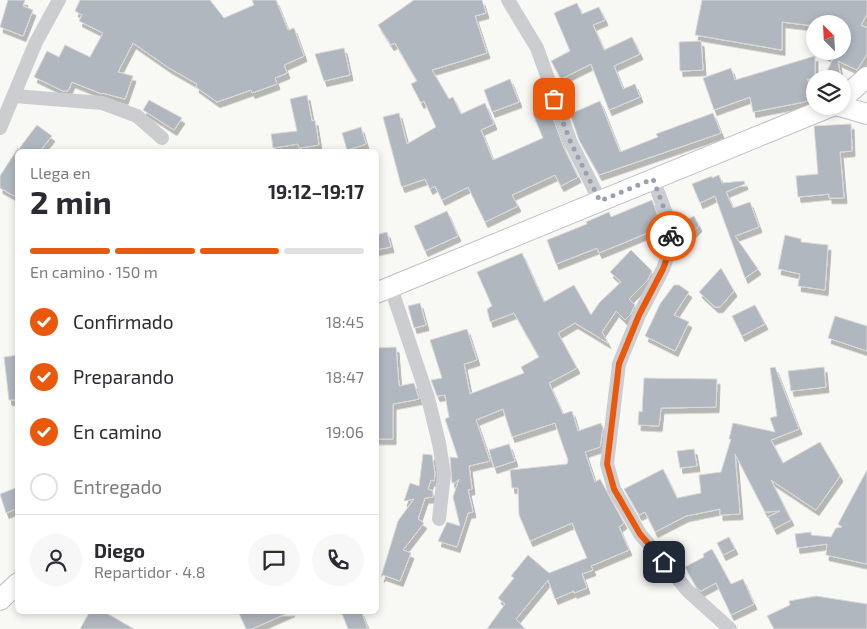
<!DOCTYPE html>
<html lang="es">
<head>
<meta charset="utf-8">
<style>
  body { margin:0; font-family:"Exo 2",sans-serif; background:#f7f7f7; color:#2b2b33; height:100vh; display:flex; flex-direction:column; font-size:19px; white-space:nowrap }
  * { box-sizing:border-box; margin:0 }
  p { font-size:16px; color:#7c7c81 }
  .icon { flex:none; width:28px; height:28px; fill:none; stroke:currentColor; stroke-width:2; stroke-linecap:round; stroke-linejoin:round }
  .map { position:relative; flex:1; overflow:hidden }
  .panel { position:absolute; left:15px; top:149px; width:364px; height:465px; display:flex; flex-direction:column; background:#fff; border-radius:8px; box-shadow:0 2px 8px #0003 }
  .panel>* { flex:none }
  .needle { width:32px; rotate:336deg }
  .fabs { position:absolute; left:806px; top:15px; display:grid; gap:10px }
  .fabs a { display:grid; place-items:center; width:45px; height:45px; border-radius:50%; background:#fff; box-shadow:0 2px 8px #0003; font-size:25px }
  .pin { position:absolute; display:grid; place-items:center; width:42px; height:42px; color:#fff; margin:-21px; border-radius:10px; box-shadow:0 2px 8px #0006 }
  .courier { position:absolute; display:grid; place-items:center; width:50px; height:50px; margin:-25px; border:4px solid #ea580c; border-radius:50%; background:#fff; color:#222; box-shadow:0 1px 6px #0007 }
  .headline em { font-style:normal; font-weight:700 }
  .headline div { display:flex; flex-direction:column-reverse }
  .headline { display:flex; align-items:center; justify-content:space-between; height:85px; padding:0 15px }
  h1 { font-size:32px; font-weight:700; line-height:38px }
  .bar { display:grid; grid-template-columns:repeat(4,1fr); gap:8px 5px; align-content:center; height:60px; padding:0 15px }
  .bar i { height:6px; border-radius:4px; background:#e1e1e2 }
  .bar .selected { background:#ea580c }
  .bar p { grid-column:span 4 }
  .line { display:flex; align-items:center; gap:12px; padding:0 15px; border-top:1px solid #e1e1e2 }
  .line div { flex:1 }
  .round { display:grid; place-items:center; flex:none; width:52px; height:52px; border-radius:26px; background:#f7f7f7 }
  ol { padding:0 15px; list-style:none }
  li { display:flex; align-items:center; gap:15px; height:55px }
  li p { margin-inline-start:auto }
  li .icon { padding:5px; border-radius:50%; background:#ea580c; color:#fff; stroke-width:4 }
  li:last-child { color:#7c7c81 }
  li i { width:28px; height:28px; border:2px solid #e1e1e2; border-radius:50% }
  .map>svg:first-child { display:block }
</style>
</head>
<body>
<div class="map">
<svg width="867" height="629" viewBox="0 0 867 629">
  <defs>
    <filter id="shadow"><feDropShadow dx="3" dy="5.5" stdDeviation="0" flood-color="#0004"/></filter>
  </defs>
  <rect width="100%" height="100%" fill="#f8f8f5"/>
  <g fill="#b1b7bf" stroke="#dadad8" filter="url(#shadow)">
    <path d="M8,0H25L23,6L33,10L23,36L0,27Z"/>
    <path d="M80,0H210L224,18L254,5L252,0H276L288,30L294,28L304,56L284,65L287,73L275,78L277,84L252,93L251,90L217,102L196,87L197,84L169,68L133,43L118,72L133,76L125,99L103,93L102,94L72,82L68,91H63L34,77L47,51L59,57L65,45L90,57L103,33L79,21L82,15L75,11Z"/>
    <path d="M414,0H482L486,13L475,16L487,53L432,70L449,99L453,97L461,114L485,103L494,124L481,130L493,160L543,138L533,114L549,107L563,146L578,177L561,186L555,175L512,195L518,206L485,222L468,187L442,200L435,186L430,189L425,179L402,187L401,185L383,117L399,113L407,144L436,127L424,101L421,103L411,84L417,81L395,43L391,45L378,25Z"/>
    <path d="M702,0H867V14L861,25L867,28V54L857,70L838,61L841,79H823L833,59L818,51H842V24H815V26L782,22V50L695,35Z"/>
    <path d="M577,3L582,14L599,7L605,20L593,25L604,50L632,37L640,54L614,66L623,89L635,84L640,97L609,110L591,64L561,79L551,61L570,51L554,13Z"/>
    <path d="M701,41L703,70L680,71L679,42Z"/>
    <path d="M344,48L350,75L324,81L315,54Z"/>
    <path d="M815,56V79H807L815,98L804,102L753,112L750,97L714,110L703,78L731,68L735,80Z"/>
    <path d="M510,79L519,102L492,112L484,90Z"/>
    <path d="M307,95L312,121L315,120L319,145L299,148L298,144L273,148L271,134L297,131L290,99Z"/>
    <path d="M149,100L182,118L174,130L143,110Z"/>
    <path d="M600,101L620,152L658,137L656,134L713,113L721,133L599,175L579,140L570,114Z"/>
    <path d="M851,124L852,151L840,152L844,198H829V194L798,197L796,176L818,174L814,126Z"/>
    <path d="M37,125L52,136L40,151H18V198L0,188V176L18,148V150Z"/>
    <path d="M361,127L366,144L347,150L342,133Z"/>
    <path d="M719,175L722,183L744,181L745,184L726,192L733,208L750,202L759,227L735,236L758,269L745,278L715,196L700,203L692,184L712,176V178Z"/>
    <path d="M652,200L662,227L599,253L597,248L556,264L547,240L587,224L586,222L609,212L611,217Z"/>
    <path d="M447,211L458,236L425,251L414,226Z"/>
    <path d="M694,216L699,226L682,243L679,224Z"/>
    <path d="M387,232L391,247L376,250V235Z"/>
    <path d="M785,235L801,239V242L828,245L825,290L798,286L800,274L778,269Z"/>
    <path d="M631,250L652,271L647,281L629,299L635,305L630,315L625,320L616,311L602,332L608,343L575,323L558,333L577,368L549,383L563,414L572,411L578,431L601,423L603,428L600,447L585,452L595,482L600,479L624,523L619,527L629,550L591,566L593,570L582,574L587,588L574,593V591L555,599L548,580L516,619L525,629H487L505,604L498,598L514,578L511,576L528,555L549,573L587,558L572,523L530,541L519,515L518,488H512L510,470L567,464L568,460L555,423L512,437L503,409L476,420L490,461L469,466L472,489L468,490L473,512L468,513L457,547L438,541L447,522L460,526L453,497L459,479L455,483H452L450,457L458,458L445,419L449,417L445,395L437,396L431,380L442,378L430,340L467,329L477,360L464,364L470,394L524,373L521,367L539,357L514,313L490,322L487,309L492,306L477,272L522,253L544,302L574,285L591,315L599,303L621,282L610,272Z"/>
    <path d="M721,268L734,291L720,307H715L699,292Z"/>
    <path d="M674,285H679L689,292L674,315L689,322L675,351L645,336L660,304Z"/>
    <path d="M420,303L426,325L414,328L408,306Z"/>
    <path d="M755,305L765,324L742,336L732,316Z"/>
    <path d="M835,316L867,326V351L828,338Z"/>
    <path d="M396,347L399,386L414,383L419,399L393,404V439H376V348Z"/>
    <path d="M18,355V400H9L4,357Z"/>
    <path d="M775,367L799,429L771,440L783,463L820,442L840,476L816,510L771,480L791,520L774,529L768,517L780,511L765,512L735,454L740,514L720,515V509L686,516L655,532L645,512L639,515L624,489L663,469L677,498L701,493L699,475L721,472L731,439H729L733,423L775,432L770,418L777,416L770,368Z"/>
    <path d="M824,367L826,387L791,391L788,371Z"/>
    <path d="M644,378L717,379L716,407L661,408L659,426L638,425L639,411L642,412Z"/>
    <path d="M509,444L515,461L494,468L489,450Z"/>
    <path d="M694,449L697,466L680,468L677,451Z"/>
    <path d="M423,454L432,455L435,474L434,481L431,480L428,489L433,491V497L425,498L418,519L424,523L403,550L411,553L400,581L383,575L381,577L398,521L414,499L404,501L410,483L419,486Z"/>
    <path d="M867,470V564L826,555L827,544L797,548L795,534L811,532V535L831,537L836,528L842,527L838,524Z"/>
    <path d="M18,487V508L6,513L0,494Z"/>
    <path d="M729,537L735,549L723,555L717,543Z"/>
    <path d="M712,549L731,584L743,579L754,604L731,615L716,583L701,591L696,587L685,567L704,557L703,554Z"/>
    <path d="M816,596L867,604V629H774L767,616L790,605L789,601Z"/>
    <path d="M90,611H103L134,629H80Z"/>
    <path d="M238,611H292L252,629H246Z"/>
    <path d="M341,611H361L368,629H348Z"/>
  </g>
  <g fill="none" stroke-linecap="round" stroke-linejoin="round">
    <defs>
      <g id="secondary">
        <path d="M842,99L867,77"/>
        <path d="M839,106L867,114"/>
        <path d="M376,293L832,106"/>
        <path d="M0,600L18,583"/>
      </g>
    </defs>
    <use href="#secondary" stroke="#bcc0c6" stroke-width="22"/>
    <g stroke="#cbcdd1" stroke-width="14">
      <path d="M508,0L537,48L571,143L600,201"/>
      <path d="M14,96L102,103L137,116L162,138"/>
      <path d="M0,128L36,42L59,0"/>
      <path d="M653,179L671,227L672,244L663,269L639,315L619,364L607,464L614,489L640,534L688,591L730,629"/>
      <path d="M391,288L428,398L439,443L444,474L439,519"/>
    </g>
    <use href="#secondary" stroke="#fff" stroke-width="20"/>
  </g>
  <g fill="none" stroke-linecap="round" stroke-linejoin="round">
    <path stroke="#98a2af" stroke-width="5" stroke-dasharray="0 9" d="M554,99L571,143L600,201L653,179L671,227V236"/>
    <path stroke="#ea580c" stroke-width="6" d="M664,562L640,534L614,489L607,464L619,364L639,315L663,269L672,244L671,236"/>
  </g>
</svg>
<div class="fabs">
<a><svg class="needle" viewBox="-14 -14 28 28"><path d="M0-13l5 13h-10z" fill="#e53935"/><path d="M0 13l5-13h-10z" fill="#7c7c81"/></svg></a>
<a><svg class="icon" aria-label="layers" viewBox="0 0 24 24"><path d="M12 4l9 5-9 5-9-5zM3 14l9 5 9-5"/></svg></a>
</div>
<div class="pin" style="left:554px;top:99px;background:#ea580c"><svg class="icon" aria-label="bag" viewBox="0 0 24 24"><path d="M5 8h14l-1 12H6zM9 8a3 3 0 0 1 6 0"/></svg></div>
<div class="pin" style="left:664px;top:562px;background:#1f2937"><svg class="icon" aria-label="home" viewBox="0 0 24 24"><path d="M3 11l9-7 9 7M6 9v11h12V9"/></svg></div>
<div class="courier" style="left:671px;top:236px"><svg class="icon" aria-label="bike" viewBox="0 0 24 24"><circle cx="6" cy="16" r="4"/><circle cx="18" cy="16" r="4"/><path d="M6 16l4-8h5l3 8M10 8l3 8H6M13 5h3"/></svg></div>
<section class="panel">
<div class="headline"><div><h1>2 min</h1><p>Llega en</p></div><em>19:12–19:17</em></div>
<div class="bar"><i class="selected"></i><i class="selected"></i><i class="selected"></i><i></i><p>En camino · 150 m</p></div>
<ol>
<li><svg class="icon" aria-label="check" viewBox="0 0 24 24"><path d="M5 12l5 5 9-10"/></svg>Confirmado<p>18:45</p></li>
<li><svg class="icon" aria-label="check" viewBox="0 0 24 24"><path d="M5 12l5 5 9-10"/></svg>Preparando<p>18:47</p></li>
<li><svg class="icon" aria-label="check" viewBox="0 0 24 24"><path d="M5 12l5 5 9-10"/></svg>En camino<p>19:06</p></li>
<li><i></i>Entregado</li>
</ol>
<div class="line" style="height:90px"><a class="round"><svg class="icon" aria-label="person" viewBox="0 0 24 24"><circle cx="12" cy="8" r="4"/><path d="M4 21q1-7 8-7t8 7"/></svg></a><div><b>Diego</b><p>Repartidor · 4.8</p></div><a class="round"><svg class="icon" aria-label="chat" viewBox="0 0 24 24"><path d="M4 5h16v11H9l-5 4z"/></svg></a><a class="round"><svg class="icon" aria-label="phone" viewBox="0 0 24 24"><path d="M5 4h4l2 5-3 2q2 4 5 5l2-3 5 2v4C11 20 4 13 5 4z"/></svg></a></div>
</section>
</div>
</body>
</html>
